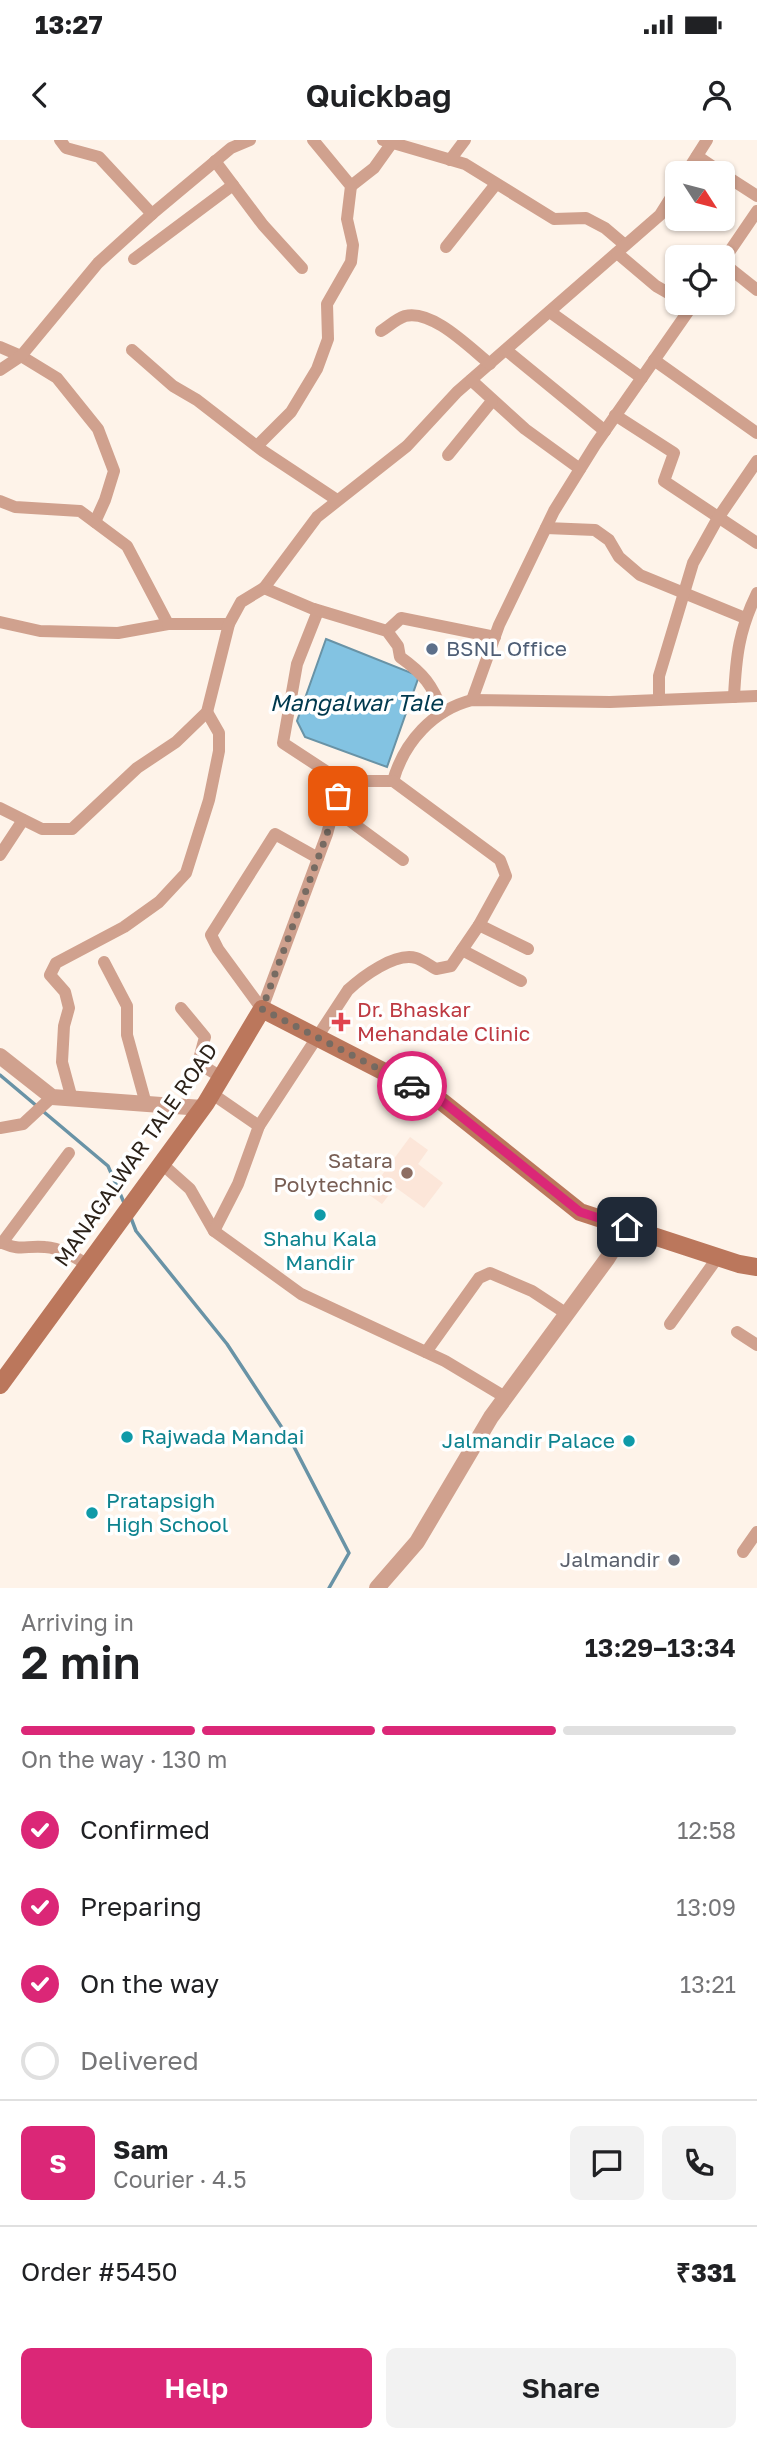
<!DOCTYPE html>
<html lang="en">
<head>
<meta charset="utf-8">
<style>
  body { margin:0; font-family:"Golos Text",sans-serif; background:#f2f2f2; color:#202124; height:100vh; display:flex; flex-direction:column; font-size:26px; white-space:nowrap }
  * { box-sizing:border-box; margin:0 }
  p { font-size:23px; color:#757577 }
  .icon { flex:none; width:38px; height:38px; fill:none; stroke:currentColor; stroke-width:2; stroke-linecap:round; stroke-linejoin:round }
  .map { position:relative; height:1448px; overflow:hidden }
  .details { display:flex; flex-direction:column; background:#fff; flex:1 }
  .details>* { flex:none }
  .needle { width:46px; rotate:126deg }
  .buttons { position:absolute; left:665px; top:21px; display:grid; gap:14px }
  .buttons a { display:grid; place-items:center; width:70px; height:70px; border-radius:10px; background:#fff; box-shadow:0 2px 5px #0004; font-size:35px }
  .pin { position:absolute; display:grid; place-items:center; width:60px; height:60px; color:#fff; margin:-30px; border-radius:14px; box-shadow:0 4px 10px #0006 }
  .courier { position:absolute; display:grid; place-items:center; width:70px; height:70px; margin:-35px; border:5px solid #db2777; border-radius:50%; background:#fff; color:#222; box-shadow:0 2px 9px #0007 }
  .summary em { font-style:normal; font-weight:600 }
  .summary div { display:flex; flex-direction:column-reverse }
  .summary { display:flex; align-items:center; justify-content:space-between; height:119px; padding:0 21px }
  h1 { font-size:46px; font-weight:600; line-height:52px }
  .bar { display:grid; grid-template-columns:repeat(4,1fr); gap:10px 7px; align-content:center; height:84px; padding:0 21px }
  .bar i { height:9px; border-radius:5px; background:#e0e0e0 }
  .bar .current { background:#db2777 }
  .bar p { grid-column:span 4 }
  .line { display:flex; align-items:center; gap:18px; padding:0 21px; border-top:2px solid #e0e0e0 }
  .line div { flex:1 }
  .round { display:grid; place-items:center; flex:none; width:74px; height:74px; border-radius:10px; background:#f2f2f2 }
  ol { padding:0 21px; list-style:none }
  li { display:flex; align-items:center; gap:21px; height:77px }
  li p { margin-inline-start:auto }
  li .icon { padding:7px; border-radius:50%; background:#db2777; color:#fff; stroke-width:4 }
  li:last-child { color:#757577 }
  li i { width:38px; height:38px; border:4px solid #e0e0e0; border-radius:50% }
  .action { display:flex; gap:14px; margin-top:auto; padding:14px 21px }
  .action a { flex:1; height:80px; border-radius:10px; background:#db2777; color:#fff; font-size:28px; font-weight:600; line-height:80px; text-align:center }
  .action a+a { background:#f2f2f2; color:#202124 }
  .status { display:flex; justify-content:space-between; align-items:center; height:49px; padding:0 35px; background:#fff; direction:ltr }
  .status svg { height:19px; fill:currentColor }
  header { display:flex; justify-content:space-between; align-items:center; height:91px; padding:0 21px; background:#fff; font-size:32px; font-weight:600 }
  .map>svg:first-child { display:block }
</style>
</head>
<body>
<div class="status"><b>13:27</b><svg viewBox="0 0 49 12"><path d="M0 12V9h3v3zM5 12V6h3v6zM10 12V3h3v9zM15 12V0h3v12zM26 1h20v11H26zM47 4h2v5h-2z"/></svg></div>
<header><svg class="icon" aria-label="back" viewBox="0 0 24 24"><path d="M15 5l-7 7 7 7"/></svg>Quickbag<svg class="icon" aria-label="person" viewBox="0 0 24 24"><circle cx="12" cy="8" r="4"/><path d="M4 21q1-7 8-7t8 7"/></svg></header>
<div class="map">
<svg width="757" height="1448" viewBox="0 0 757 1448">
  <rect width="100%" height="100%" fill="#fef3e9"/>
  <path fill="#fce6d9" d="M410,997L428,1010L418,1024L443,1043L424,1068L395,1047L382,1064L368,1054Z"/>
  <path fill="#83c3e2" stroke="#6993a6" stroke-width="2" d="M326,499L419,536L387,627L305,597L297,581Z"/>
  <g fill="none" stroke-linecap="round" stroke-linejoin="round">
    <g stroke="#6993a6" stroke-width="3.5">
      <path d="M0,935L108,1026L125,1065"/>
      <path d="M131,1078L136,1091L227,1204L292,1303L349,1413L329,1448"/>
    </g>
    <g stroke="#d0a18e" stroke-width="12">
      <path d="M60,0L66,8L99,17L152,74"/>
      <path d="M383,0L465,24L554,79L586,78L605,88L625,105"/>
      <path d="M697,16L722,33"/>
      <path d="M450,20L465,0"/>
      <path d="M215,21L263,85L302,128"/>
      <path d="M686,33L707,0"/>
      <path d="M723,34L757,56"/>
      <path d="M351,46L374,28L394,0"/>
      <path d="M677,48L660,75L457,252L407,306L317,377L264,448L318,471L297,524L283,603L341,641H393C404,602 433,570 472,560L610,562L757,556"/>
      <path d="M446,107L496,44"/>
      <path d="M617,113L656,146L677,158"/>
      <path d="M134,119L233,45"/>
      <path d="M723,121L757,71"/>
      <path d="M723,123L757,150"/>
      <path d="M550,172L642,238"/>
      <path d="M381,191C389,186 396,179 405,176C432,169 469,207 490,224"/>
      <path d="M0,207L21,216L57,238L98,289L114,331L105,360L95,382"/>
      <path d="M132,210L173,246L197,260L263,311L337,360"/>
      <path d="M506,210L605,291"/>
      <path d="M654,220L757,293"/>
      <path d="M0,230L21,216L98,123L152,74L231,8L250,0"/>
      <path d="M471,240L525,289L580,329"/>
      <path d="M615,275L674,313L664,341L757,403"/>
      <path d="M257,306L291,272L317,229L328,199L327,164L351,122L353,105L347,79L351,46L313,0"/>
      <path d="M448,315L492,261"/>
      <path d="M0,361L15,367L80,371L127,406L168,484L118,493L40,491L0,482"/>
      <path d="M546,388L595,390L609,400L619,417L640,435L745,478"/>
      <path d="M314,469L387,491L398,506L400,517C424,534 432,545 443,572"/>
      <path d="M168,484H229"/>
      <path d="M387,491L401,478L495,497"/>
      <path d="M734,557C736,516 739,490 757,453"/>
      <path d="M472,560L499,485L554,371L595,305L694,163"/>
      <path d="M659,560V536L693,423L718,378L757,321"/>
      <path d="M0,668L42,689H72L137,628L176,602L207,572L229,484L241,462L264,448"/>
      <path d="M335,670L403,720"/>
      <path d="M0,715L23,680"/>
      <path d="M479,785L528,809"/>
      <path d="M462,810L521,841"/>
      <path d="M104,822L127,866V895L146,964"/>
      <path d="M181,868L205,897L198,923L221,937"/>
      <path d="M262,869L218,809L211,795L275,694L318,718"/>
      <path d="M262,869L327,694L341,641"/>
      <path d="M211,953L259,986"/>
      <path d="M72,959L62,922L64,886L69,868L65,852L50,835L56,823L124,787L159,762L186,733L209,660L219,611V593L207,572"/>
      <path d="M0,988L23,984L52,957"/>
      <path d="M162,1024L190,1049L214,1091L301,1154L445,1221L505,1257"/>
      <path d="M214,1091L238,1044L259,986L348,850C362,837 395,812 416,818C423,820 430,826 436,829L451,826L479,785L506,736L500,720L393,641"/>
      <path d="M0,1102C22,1112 25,1105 45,1107C61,1108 75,1117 88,1125"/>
      <path d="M2,1103L69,1013"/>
      <path d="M670,1184L718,1117"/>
      <path d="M737,1192L757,1205"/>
      <path d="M426,1212L479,1138L490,1133L532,1151L567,1174"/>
      <path d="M743,1412L757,1392"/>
    </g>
    <g stroke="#d0a18e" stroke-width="16">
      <path d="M0,916L52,957L202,968"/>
      <path d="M377,1448L417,1402L491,1277L607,1119L627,1087"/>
    </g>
    <path stroke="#bb775c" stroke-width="18" d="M0,1245L206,963L262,869L441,961L580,1072L739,1124L757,1127"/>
  </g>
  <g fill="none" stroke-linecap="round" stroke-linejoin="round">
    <path stroke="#766b62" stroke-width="7" stroke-dasharray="0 12.6" d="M338,656L327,694L262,869L412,946"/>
    <path stroke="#db2777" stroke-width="9" d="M412,946L442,961L580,1072L627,1087"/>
  </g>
  <circle fill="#5c6f8a" stroke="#fff" stroke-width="2.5" cx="432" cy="509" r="7"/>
  <path fill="#e0444e" stroke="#fff" stroke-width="2.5" d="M337.5 871.5h7v7h7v7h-7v7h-7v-7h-7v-7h7z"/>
  <circle fill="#8d6e63" stroke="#fff" stroke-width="2.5" cx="407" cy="1033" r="7"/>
  <g fill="#0f9aa8" stroke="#fff" stroke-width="2.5">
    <circle cx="320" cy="1075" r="7"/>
    <circle cx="127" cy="1297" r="7"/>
    <circle cx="629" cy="1301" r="7"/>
    <circle cx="92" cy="1373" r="7"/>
  </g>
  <circle fill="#6b7280" stroke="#fff" stroke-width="2.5" cx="674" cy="1420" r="7"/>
  <g text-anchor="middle" stroke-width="7" stroke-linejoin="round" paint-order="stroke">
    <g font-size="21" fill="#4e5e75" stroke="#fff" text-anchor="start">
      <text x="446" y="516">BSNL Office</text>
    </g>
    <g font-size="21" fill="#be3a42" stroke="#fff" text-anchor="start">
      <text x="357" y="877">Dr. Bhaskar<tspan x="357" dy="24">Mehandale Clinic</tspan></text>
    </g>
    <g font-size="21" fill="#2c2219" stroke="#fff">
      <text transform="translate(136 1015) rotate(-55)" y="7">MANAGALWAR TALE ROAD</text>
    </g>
    <g font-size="21" fill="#785e54" stroke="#fff" text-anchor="end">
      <text x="393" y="1028">Satara<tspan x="393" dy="24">Polytechnic</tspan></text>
    </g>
    <g font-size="21" fill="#0d838f" stroke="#fff" text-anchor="start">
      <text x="320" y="1106" text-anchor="middle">Shahu Kala<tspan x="320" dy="24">Mandir</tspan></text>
      <text x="141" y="1304">Rajwada Mandai</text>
      <text x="615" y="1308" text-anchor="end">Jalmandir Palace</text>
      <text x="106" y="1368">Pratapsigh<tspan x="106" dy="24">High School</tspan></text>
    </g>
    <g font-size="21" fill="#5b616d" stroke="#fff" text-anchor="end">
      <text x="660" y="1427">Jalmandir</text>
    </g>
    <g font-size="23" font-style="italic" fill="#00394e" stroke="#fff">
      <text x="356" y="571">Mangalwar Tale</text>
    </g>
  </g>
</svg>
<div class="buttons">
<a><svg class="needle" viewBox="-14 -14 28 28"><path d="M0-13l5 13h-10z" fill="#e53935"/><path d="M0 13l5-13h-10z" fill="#757577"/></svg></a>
<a><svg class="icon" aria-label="locate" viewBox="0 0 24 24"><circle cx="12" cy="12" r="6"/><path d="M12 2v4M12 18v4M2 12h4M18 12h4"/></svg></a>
</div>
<div class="pin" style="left:338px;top:656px;background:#ea580c"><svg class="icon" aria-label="bag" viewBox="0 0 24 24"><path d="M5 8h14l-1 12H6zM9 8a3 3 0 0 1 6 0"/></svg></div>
<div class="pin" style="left:627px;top:1087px;background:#1f2937"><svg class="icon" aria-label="home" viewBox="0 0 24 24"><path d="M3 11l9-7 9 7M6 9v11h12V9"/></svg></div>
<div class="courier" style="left:412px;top:946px"><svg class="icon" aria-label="car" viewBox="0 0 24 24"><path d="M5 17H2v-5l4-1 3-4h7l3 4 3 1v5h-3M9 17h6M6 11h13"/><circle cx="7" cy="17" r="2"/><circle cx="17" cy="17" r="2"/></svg></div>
</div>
<section class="details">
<div class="summary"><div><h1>2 min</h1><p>Arriving in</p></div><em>13:29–13:34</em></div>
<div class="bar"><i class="current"></i><i class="current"></i><i class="current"></i><i></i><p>On the way · 130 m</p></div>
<ol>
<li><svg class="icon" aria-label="check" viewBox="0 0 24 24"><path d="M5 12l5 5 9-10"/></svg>Confirmed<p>12:58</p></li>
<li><svg class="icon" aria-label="check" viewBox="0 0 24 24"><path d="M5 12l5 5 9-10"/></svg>Preparing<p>13:09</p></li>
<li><svg class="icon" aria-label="check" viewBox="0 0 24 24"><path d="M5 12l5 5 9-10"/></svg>On the way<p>13:21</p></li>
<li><i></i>Delivered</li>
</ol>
<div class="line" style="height:126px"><b class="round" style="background:#db2777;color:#fff">S</b><div><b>Sam</b><p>Courier · 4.5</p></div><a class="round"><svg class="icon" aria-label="chat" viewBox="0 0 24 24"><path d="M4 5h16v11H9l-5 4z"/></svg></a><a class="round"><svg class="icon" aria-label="phone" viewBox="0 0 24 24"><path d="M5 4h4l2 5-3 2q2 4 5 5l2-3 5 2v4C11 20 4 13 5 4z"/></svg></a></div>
<div class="line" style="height:91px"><div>Order #5450</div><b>₹331</b></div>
<div class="action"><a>Help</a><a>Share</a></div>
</section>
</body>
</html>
